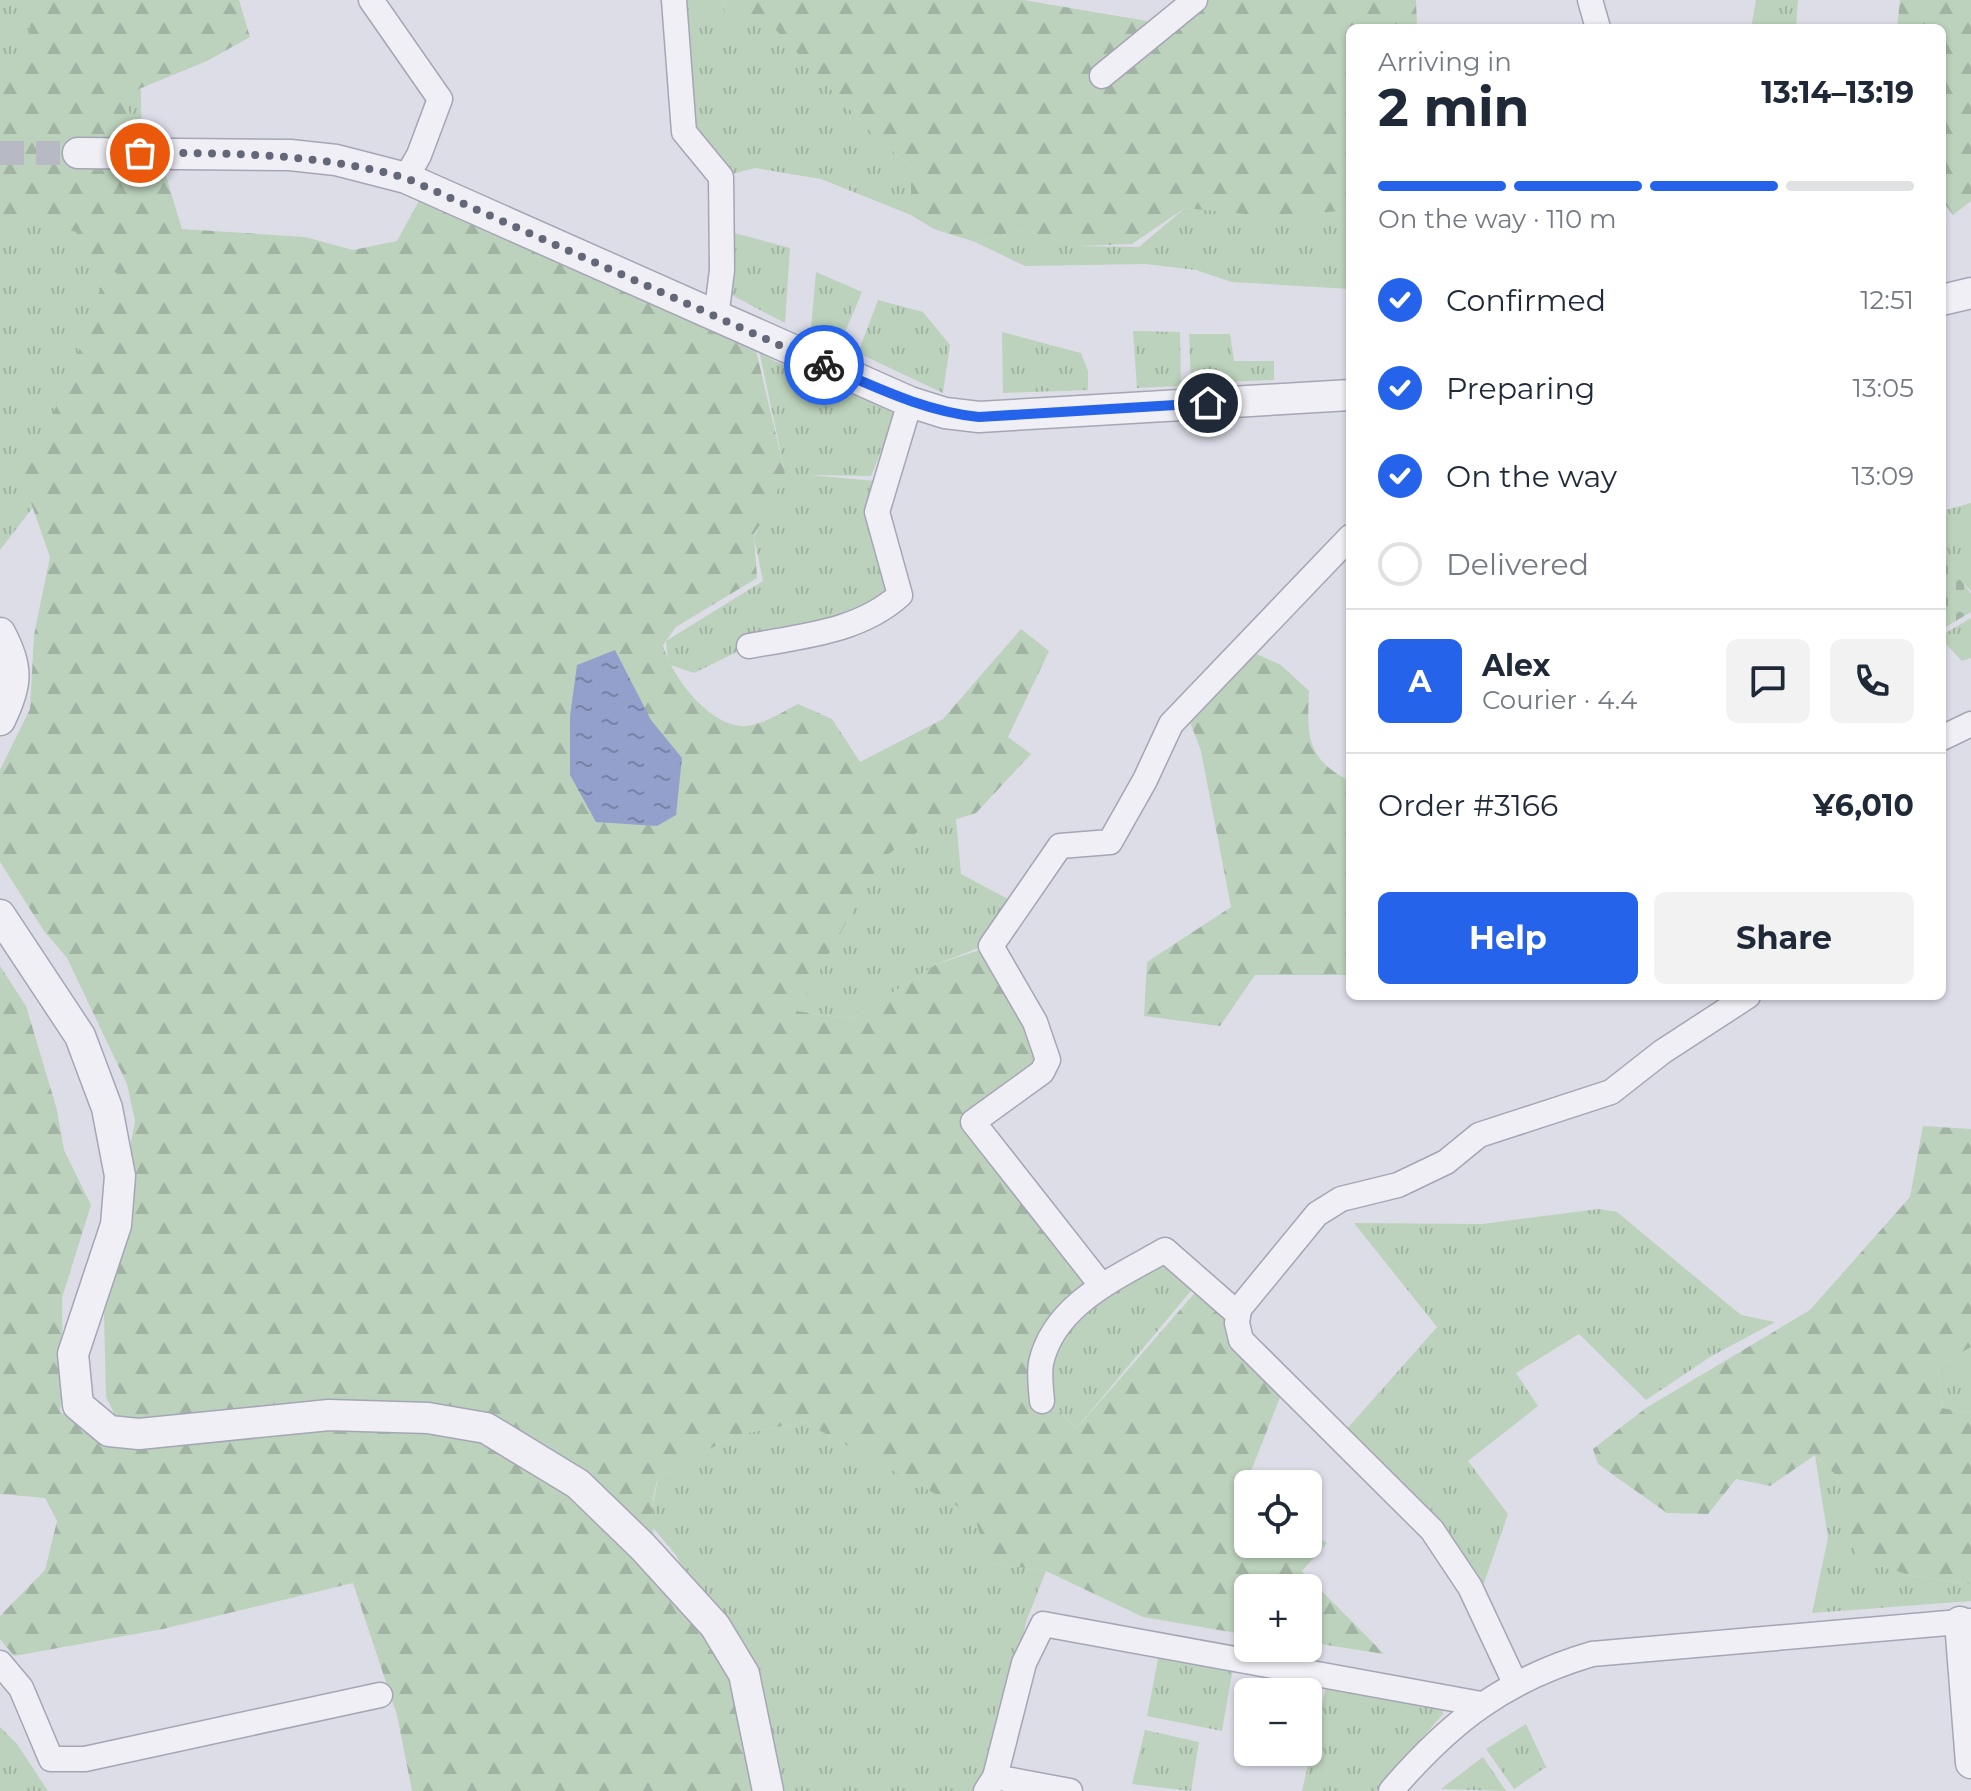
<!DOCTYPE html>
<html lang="en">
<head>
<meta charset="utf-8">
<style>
  body { margin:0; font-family:Montserrat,sans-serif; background:#f2f2f3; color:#1f2937; height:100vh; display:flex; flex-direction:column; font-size:30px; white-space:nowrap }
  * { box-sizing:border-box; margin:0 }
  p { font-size:26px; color:#747a83 }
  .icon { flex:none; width:44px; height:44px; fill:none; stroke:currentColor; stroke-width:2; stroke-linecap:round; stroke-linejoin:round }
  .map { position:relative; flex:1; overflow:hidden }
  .side { position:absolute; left:1346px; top:24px; width:600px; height:976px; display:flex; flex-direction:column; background:#fff; border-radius:12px; box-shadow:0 2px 6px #0004 }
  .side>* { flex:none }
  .buttons { position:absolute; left:1234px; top:1470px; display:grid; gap:16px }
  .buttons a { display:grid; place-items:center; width:88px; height:88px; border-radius:12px; background:#fff; box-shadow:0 2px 6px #0004; font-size:40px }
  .pin { position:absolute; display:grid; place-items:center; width:68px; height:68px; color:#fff; margin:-34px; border:4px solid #fff; border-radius:50%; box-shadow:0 2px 8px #0007 }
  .courier { position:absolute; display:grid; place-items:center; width:80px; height:80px; margin:-40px; border:6px solid #2563eb; border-radius:50%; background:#fff; color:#222; box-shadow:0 2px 10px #0007 }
  .summary em { font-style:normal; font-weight:700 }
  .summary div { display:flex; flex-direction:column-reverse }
  .summary { display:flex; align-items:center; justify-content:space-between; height:136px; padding:0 32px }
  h1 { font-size:52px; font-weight:700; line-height:60px }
  .bar { display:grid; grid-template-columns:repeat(4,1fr); gap:12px 8px; align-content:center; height:96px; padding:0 32px }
  .bar i { height:10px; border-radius:6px; background:#e0e1e3 }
  .bar .selected { background:#2563eb }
  .bar p { grid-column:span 4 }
  .line { display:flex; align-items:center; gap:20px; padding:0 32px; border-top:2px solid #e0e1e3 }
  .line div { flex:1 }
  .round { display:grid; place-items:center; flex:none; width:84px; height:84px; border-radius:12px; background:#f2f2f3 }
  ol { padding:0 32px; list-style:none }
  li { display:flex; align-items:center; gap:24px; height:88px }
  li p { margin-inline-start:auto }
  li .icon { padding:8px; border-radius:50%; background:#2563eb; color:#fff; stroke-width:4 }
  li:last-child { color:#747a83 }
  li i { width:44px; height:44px; border:4px solid #e0e1e3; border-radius:50% }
  .primary-button { display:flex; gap:16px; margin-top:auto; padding:16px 32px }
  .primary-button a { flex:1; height:92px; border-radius:12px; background:#2563eb; color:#fff; font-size:32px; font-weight:700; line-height:92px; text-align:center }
  .primary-button a+a { background:#f2f2f3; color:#1f2937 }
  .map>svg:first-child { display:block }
</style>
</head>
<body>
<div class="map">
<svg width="1971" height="1791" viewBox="0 0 1971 1791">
  <defs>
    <pattern id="grass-tufts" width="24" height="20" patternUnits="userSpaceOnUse" patternTransform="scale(2)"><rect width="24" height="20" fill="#bcd2bc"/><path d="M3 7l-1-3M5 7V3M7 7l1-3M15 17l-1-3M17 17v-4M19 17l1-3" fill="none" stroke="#a1b4a3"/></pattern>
    <pattern id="forest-firs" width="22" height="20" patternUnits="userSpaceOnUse" patternTransform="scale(2)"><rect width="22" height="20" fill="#bcd2bc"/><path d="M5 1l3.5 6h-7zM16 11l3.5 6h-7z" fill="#a1b4a3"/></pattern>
    <pattern id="cemetery-stones" width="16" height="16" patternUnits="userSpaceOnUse" patternTransform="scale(2)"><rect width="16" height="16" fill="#bcd2bc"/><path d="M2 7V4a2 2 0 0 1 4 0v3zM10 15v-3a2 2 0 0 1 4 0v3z" fill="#a1b4a3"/></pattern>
    <pattern id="water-ripples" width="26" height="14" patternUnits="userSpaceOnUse" patternTransform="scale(2)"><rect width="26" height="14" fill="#93a0cb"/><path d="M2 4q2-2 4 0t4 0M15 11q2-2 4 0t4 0" fill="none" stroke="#7882a6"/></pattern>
  </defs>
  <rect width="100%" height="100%" fill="#dcdde7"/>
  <g fill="url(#grass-tufts)">
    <path d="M0,0H139L146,361L0,550Z"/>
    <path d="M672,0H722L726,17L772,25L867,128L911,168V215L821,179L755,168L721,177L684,132Z"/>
    <path d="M1756,0H1798L1796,28H1751Z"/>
    <path d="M1185,208L1281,216L1350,210V289L1232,282L1196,270L1145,264L1025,266L975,242L1021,230L1078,246L1139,247Z"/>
    <path d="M727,231L790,248L785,323L728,293Z"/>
    <path d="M816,272L862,292L836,353L810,340Z"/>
    <path d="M878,300L923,312L950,345L943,393L858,353Z"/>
    <path d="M1133,331L1180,332L1181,386L1137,388Z"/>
    <path d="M1002,332L1081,353L1088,371V390L1003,393Z"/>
    <path d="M1189,334H1230L1234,361H1274V380L1191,383Z"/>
    <path d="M759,350L774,361L897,412L871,476L810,475L886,482L900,595L749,646L694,673L668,664L666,641L763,581L754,537L785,473Z"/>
    <path d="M1971,503V591L1942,563V511Z"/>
    <path d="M1971,618V658L1962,661L1942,640V635Z"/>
    <path d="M956,819L961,874L1019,905L986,945L935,965L852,1019L797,1011L878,862L919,831Z"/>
    <path d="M1599,1209L1617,1212L1741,1315L1775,1322L1710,1357L1646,1400L1579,1334L1516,1373L1538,1406L1468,1461L1508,1514L1482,1589L1346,1430L1437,1327L1354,1223L1482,1224Z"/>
    <path d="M1163,1258L1194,1287L1076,1429L1048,1397L1044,1361L1080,1311Z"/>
    <path d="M1971,1347V1413L1942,1408L1938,1366Z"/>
    <path d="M804,1422L975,1515L989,1563L1046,1571L1026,1622L995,1777L983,1791H768L752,1707L676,1555L649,1523L658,1478L735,1435Z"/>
    <path d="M1815,1455L1839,1478L1858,1559L1912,1576L1971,1584V1601L1812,1613L1828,1538Z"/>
    <path d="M1159,1654L1233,1668L1222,1731L1147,1716Z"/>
    <path d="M1327,1683L1442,1706L1443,1714L1376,1791H1302Z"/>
    <path d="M1526,1724L1546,1767L1514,1789L1486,1749Z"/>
    <path d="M0,1727L17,1744L48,1791H0Z"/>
    <path d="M1145,1730L1199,1742L1191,1791L1132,1784Z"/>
    <path d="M1483,1757L1506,1791L1441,1789Z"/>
  </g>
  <g fill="url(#forest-firs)">
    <path d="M43,0H239L250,37L207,61L117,98L150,136L117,133V164L166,176L182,229L305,237L353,250L397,241L420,199L754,342L785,473L769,511L754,534L757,578L676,627L663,645C671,677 715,735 753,725C769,721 784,711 798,704L832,719L860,762L943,719L1021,629L1049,651L1008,737L1031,754L976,813L919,831L881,860L797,1011L852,1019L935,965L991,946L1051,1058L974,1123L1099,1283L1041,1357L1053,1403L1076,1429L1200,1287L1232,1313L1281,1395L1242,1494L1248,1498V1544H1308V1532L1327,1543L1302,1571L1384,1654L1308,1642V1588H1248V1635L1143,1617L1046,1571L989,1563L974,1515L804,1422L735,1435L658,1478C634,1554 687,1595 720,1657C731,1677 766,1770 767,1791H412L397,1715L353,1583L163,1629L14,1656L0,1639V1616L45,1570L57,1521L45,1498L0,1494V966L26,1006L57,1110L64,1150L91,1205L62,1298L63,1386L60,1412L127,1439L106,1397L104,1314L122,1237L125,1173L135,1121L127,1084L67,958L44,931L0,862V770L30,709L34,635L50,557L22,477L68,382L104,278L118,277L127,286L129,282L74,243L77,232L0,216V82L31,43L28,9Z"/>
    <path d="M722,0H1023L1165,24L1195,0H1416L1417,28H1350V210L1275,217L1185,208L1132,244L1078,246L1021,230L975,242L934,229L911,215V168L867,128L775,29L726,17Z"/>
    <path d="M1900,0H1971V201L1953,215L1942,200V28H1897Z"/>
    <path d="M1245,649L1281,665L1309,691C1307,736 1306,759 1350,781V975H1255L1220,1026L1144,1016L1147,962L1231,907L1201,751L1186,711Z"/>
    <path d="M1923,1126L1971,1129V1347L1938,1366L1942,1408L1971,1413V1584L1912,1576L1857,1559L1839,1478L1815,1455L1770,1486L1736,1479L1708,1514L1667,1513L1598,1464L1593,1449L1646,1408L1810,1310L1910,1197Z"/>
  </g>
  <path fill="url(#cemetery-stones)" d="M1942,561H1946L1971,594V612L1942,629Z"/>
  <path fill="url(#water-ripples)" d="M615,650L651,720L682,758L676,815L657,826L596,822L570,775V716L577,665Z"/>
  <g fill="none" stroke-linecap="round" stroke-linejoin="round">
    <path stroke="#b7b9c5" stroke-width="24" stroke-dasharray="24 12" stroke-linecap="butt" d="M0,153H78"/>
    <defs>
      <g id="minor">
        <path d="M371,0L440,99L419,155L406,178"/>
        <path d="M674,0L684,132L721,177L722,270L716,318"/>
        <path d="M1590,0L1598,28"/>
        <path d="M1102,76L1195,0"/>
        <path d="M749,646C802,636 859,632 900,595L877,512L910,402"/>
        <path d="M1942,738L1971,724"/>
        <path d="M1102,1286L973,1122L1042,1072L1048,1060L1035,1022L991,946L1060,846L1110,842L1145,780L1171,724L1350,537"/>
        <path d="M1042,1401C1041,1389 1039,1375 1041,1363C1054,1304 1118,1277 1165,1250L1238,1314"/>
        <path d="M0,1663L21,1688L51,1759H85L380,1695"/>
        <path d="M1515,1683L1470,1587L1432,1530L1241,1340L1237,1323L1239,1309L1317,1214L1341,1199L1398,1185L1446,1162L1479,1135L1611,1092L1662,1052L1748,996"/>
        <path d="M995,1777L1070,1791"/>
        <path d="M986,1791L995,1777L1024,1663L1043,1624L1481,1704"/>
        <path d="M1391,1791C1450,1722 1504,1680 1592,1654L1971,1621"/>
      </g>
      <g id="tertiary">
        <path d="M78,153L290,155L336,160L406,178L910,402L945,413L979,417L1350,395"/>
        <path d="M1942,300L1971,293"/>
        <path d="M0,633C19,668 17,685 0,720"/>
        <path d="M0,915L80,1036L107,1108L120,1176L116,1225L73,1354L78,1405L109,1431L139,1434L329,1415L428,1418L486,1428L578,1484L643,1547L715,1626L744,1674L768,1791"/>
        <path d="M1960,1622L1971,1763"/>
      </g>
    </defs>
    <use href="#minor" stroke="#a5a6b5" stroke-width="27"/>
    <use href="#tertiary" stroke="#a5a6b5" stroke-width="33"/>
    <use href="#minor" stroke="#efeff5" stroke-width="24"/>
    <use href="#tertiary" stroke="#efeff5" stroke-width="30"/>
  </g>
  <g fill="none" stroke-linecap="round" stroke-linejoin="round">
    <path stroke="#64677a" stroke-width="8" stroke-dasharray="0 14.4" d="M140,153C231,153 318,153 406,178L824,365"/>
    <path stroke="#2563eb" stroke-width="10" d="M824,365C876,387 923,411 979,417L1208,403"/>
  </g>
</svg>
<div class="buttons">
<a><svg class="icon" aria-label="locate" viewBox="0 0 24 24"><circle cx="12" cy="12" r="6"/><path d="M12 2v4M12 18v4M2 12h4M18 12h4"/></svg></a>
<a>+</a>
<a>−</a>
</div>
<div class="pin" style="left:140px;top:153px;background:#ea580c"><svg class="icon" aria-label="bag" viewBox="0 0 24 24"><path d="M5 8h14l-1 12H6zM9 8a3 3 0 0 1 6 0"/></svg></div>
<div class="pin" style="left:1208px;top:403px;background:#1f2937"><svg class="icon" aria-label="home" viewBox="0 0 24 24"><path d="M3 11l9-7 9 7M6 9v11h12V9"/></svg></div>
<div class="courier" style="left:824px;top:365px"><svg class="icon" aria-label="bike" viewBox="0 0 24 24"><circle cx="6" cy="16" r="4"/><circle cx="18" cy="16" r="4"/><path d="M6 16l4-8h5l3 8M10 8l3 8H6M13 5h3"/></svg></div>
<section class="side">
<div class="summary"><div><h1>2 min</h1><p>Arriving in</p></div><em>13:14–13:19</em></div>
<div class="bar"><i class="selected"></i><i class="selected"></i><i class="selected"></i><i></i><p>On the way · 110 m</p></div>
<ol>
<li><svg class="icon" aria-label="check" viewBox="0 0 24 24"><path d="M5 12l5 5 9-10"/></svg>Confirmed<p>12:51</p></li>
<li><svg class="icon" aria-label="check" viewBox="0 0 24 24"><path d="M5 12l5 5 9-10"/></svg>Preparing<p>13:05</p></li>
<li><svg class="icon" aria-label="check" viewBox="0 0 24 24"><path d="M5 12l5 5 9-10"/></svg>On the way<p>13:09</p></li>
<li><i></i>Delivered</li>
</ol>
<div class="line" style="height:144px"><b class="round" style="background:#2563eb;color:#fff">A</b><div><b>Alex</b><p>Courier · 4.4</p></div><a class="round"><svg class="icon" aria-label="chat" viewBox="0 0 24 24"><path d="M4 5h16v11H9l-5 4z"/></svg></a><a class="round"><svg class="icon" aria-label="phone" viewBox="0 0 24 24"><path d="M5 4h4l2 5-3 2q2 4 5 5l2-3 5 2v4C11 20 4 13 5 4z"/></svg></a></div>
<div class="line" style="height:104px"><div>Order #3166</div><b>¥6,010</b></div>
<div class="primary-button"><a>Help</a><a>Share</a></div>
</section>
</div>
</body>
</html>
